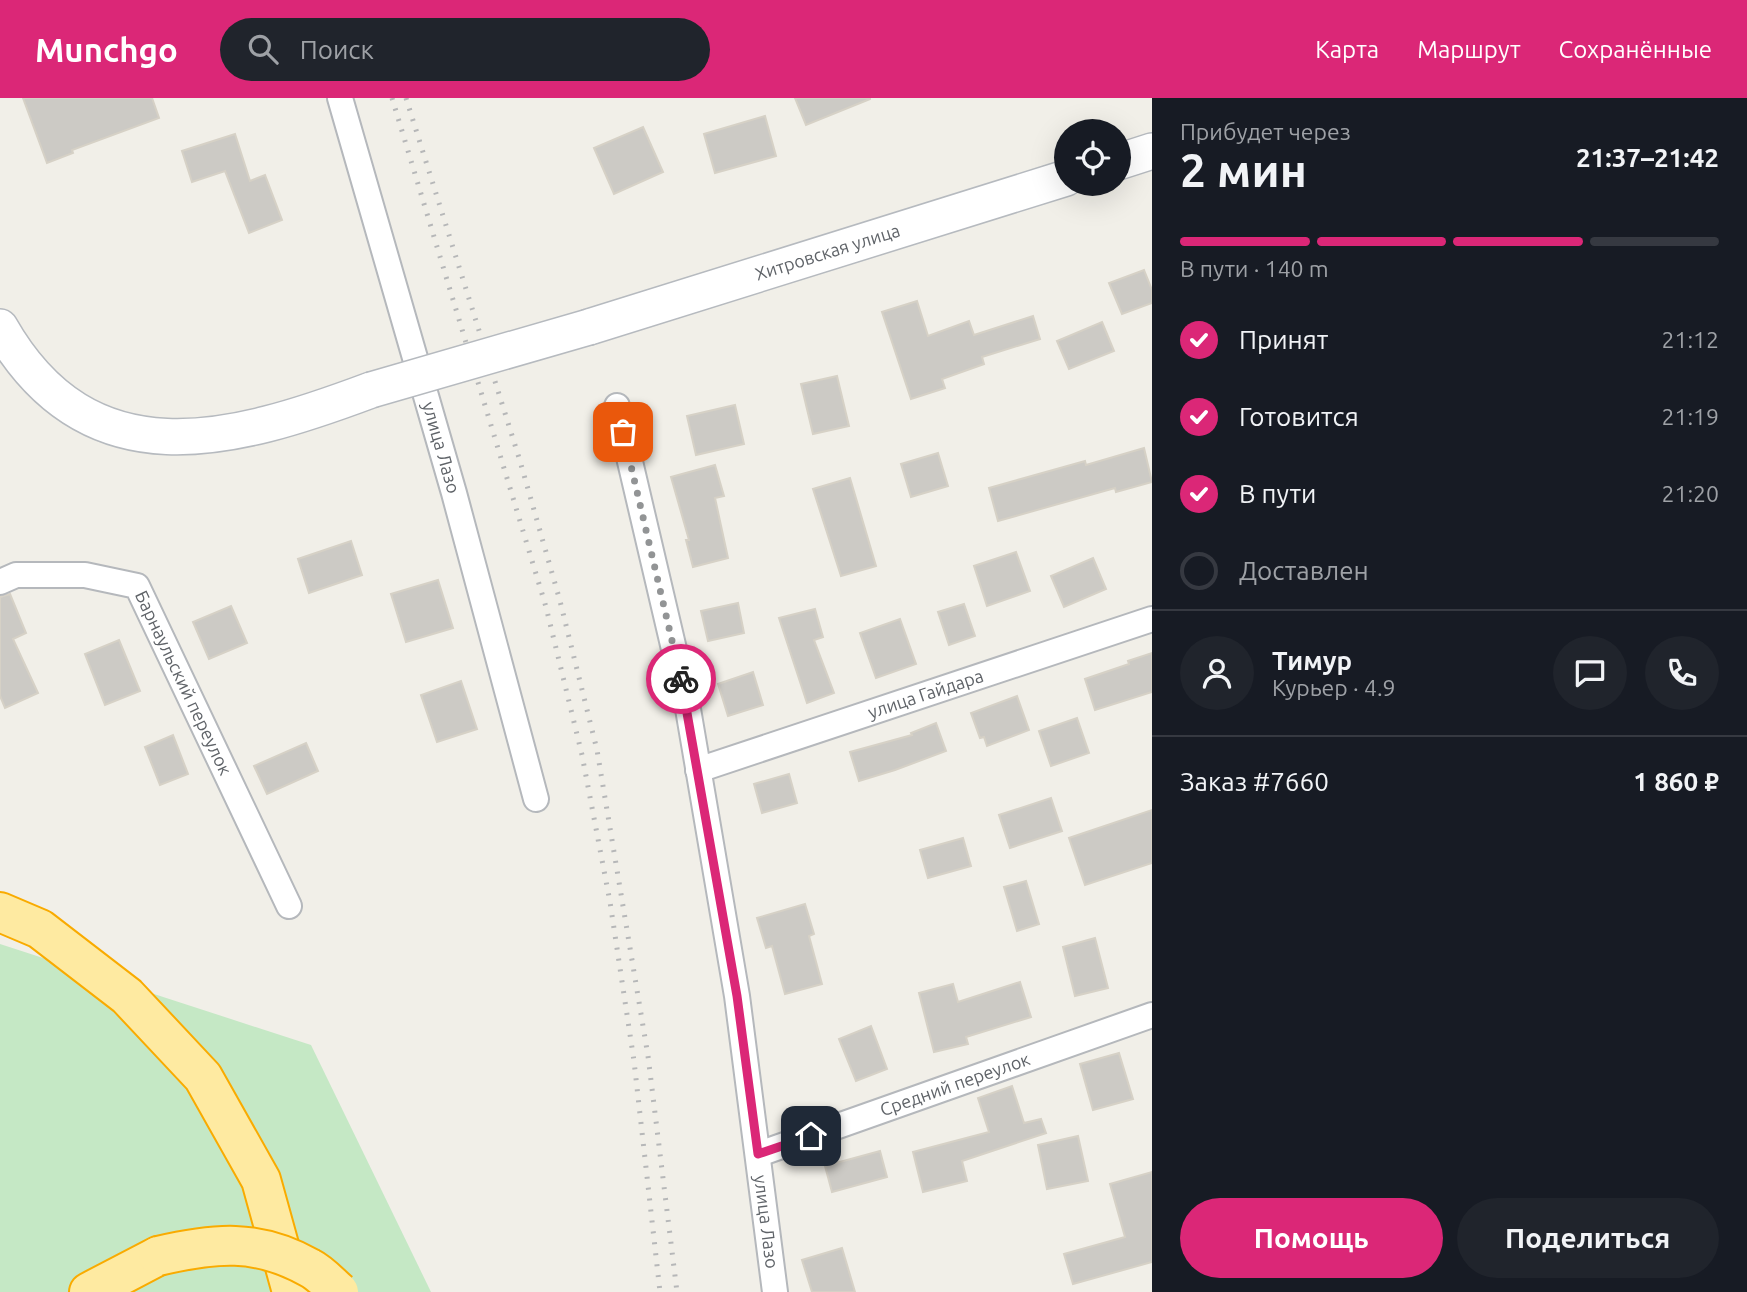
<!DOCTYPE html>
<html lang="ru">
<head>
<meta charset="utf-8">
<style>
  body { margin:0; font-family:Ubuntu,sans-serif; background:#20242c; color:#f1f3f6; height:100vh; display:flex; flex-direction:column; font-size:26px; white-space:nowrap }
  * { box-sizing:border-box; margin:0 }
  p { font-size:23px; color:#9ea1a6 }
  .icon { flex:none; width:38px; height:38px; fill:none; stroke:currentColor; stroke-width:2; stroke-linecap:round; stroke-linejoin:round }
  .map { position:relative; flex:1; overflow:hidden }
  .details { display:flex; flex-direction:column; background:#171b24; width:595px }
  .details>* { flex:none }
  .fabs { position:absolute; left:1054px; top:21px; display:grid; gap:14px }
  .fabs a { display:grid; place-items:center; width:77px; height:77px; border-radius:50%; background:#171b24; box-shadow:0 7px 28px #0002; font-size:35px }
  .pin { position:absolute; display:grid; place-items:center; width:60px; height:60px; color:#fff; margin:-30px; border-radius:14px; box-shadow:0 4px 10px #0006 }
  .courier { position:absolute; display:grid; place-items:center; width:70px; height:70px; margin:-35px; border:5px solid #db2777; border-radius:50%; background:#fff; color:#222; box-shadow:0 2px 9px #0007 }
  .head em { font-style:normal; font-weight:700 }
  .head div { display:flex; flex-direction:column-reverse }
  .head { display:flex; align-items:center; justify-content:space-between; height:119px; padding:0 28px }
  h1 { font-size:46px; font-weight:700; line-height:52px }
  .bar { display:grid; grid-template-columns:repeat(4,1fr); gap:10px 7px; align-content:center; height:84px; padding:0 28px }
  .bar i { height:9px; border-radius:5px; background:#363941 }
  .bar .selected { background:#db2777 }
  .bar p { grid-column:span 4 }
  .line { display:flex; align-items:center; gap:18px; padding:0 28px; border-top:2px solid #363941 }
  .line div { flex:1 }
  .round { display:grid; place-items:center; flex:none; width:74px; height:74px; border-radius:37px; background:#20242c }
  ol { padding:0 28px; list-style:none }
  li { display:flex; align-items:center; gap:21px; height:77px }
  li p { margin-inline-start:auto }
  li .icon { padding:7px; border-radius:50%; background:#db2777; color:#fff; stroke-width:4 }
  li:last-child { color:#9ea1a6 }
  li i { width:38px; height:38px; border:4px solid #363941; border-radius:50% }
  .cta { display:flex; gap:14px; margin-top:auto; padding:14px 28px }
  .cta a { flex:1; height:80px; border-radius:42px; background:#db2777; color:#fff; font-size:28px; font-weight:700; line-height:80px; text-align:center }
  .cta a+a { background:#20242c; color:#f1f3f6 }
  header { display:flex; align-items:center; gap:42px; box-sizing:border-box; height:98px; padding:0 35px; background:#db2777; color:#fff }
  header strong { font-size:33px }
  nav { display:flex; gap:38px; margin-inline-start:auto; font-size:24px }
  .search { width:490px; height:63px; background:#20242c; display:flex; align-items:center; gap:18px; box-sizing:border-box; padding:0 24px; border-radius:38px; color:#9ea1a6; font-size:26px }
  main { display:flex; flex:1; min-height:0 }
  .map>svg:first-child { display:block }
</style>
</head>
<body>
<header>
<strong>Munchgo</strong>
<div class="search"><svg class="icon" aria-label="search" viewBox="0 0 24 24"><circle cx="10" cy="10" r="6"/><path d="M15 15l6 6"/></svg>Поиск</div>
<nav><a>Карта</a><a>Маршрут</a><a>Сохранённые</a></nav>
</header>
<main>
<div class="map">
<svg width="1152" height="1194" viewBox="0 0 1152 1194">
  <rect width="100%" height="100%" fill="#f1efe8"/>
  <path fill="#c5e8c5" d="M0,846L311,947L431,1194H0Z"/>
  <g fill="#cccac5" stroke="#d6d1c6" stroke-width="2">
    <path d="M23,0H152L159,20L72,52L73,55L47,65Z"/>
    <path d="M795,0H870V1L806,27Z"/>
    <path d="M765,18L776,58L715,75L704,36Z"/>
    <path d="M643,29L663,74L614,96L594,50Z"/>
    <path d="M235,36L250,83L265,77L282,122L249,135L225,73L192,84L182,53Z"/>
    <path d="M1144,172L1152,192V205L1122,216L1109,185Z"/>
    <path d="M917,203L928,238L969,223L974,237L1033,218L1040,241L982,259L984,266L942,281L945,290L911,301L882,214Z"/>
    <path d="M1102,224L1114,253L1069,271L1057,243Z"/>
    <path d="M837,278L849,328L813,336L801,286Z"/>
    <path d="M735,307L744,346L696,357L687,318Z"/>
    <path d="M1144,350L1152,384L1116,394L1115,390L998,423L989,390L1085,363L1086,367Z"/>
    <path d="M938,355L948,388L911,399L901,366Z"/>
    <path d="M715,367L724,398L715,400L728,460L693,469L686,442H689L671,379Z"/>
    <path d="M850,380L876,468L841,478L813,391Z"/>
    <path d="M351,443L362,477L309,495L298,461Z"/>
    <path d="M1016,454L1030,493L987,508L974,468Z"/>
    <path d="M1093,460L1106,491L1064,509L1051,478Z"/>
    <path d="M438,482L453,530L406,544L391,496Z"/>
    <path d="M10,496L26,535L13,541L38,595L5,610L0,598V499Z"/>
    <path d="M738,505L744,535L708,543L701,513Z"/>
    <path d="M964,506L975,538L949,547L938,514Z"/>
    <path d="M231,508L247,545L209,561L193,524Z"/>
    <path d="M815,511L823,539L814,542L834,595L807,605L779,520Z"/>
    <path d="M900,521L916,566L876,580L860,535Z"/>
    <path d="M119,542L140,593L105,607L85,556Z"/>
    <path d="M1152,555V594L1095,612L1085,581L1129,566L1128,563Z"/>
    <path d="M753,574L763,607L728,618L718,586Z"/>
    <path d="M461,583L477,631L437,644L421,597Z"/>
    <path d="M1017,598L1029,632L987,648L984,639L980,640L971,615Z"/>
    <path d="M1077,620L1089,655L1051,668L1039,633Z"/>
    <path d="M936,625L946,653L895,672L859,683L850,654L912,637L911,635Z"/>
    <path d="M173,637L188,676L160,687L145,649Z"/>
    <path d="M306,645L318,673L267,696L254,668Z"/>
    <path d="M789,676L797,705L762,715L754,686Z"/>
    <path d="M1051,700L1062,733L1010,750L999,717Z"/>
    <path d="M1152,712V765L1085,787L1069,740Z"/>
    <path d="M963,740L971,768L928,780L920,752Z"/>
    <path d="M1026,783L1039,826L1017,833L1004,789Z"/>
    <path d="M805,806L814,836L809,838L822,886L785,896L772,848L766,850L757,820Z"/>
    <path d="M1095,840L1108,890L1075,898L1063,849Z"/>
    <path d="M1020,884L1031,919L966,939L968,946L934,954L919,895L953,886L958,904Z"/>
    <path d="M871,928L887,971L856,983L839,941Z"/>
    <path d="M1119,955L1133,1001L1093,1012L1080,966Z"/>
    <path d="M1012,988L1024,1025L1041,1021L1046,1035L962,1063L967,1083L923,1094L913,1054L989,1034L978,1000Z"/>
    <path d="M1078,1038L1088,1083L1047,1091L1038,1047Z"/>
    <path d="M880,1053L887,1079L832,1094L825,1068Z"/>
    <path d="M1152,1074V1164L1073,1186L1064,1156L1125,1139L1110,1086Z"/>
    <path d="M842,1150L855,1194H812L802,1162Z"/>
  </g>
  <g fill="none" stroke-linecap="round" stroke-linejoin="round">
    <defs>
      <g id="minor">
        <path id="s1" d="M340,0L454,395L536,701"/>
        <path id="s2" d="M617,308L688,611L737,898L775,1194"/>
        <path id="s3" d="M0,484L16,477H85L137,488L289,808"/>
        <path id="s4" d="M698,672L1152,521"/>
        <path id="s5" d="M759,1056L1152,917"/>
      </g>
      <g id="secondary">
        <path d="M1118,64L1152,53"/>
        <path d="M0,229C89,385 232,344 371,292"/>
        <path id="s6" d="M589,229L1066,80"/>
      </g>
      <g id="trunk">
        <path d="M0,814L40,831L127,898L203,979L261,1082L292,1194"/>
        <path d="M89,1194L158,1158"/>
      </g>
    </defs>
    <use href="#minor" stroke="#b5b8bc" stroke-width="28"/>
    <use href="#secondary" stroke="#b6babf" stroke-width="38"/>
    <use href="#trunk" stroke="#f9ab00" stroke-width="42"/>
    <use href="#minor" stroke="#fff" stroke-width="24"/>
    <use href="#secondary" stroke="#fff" stroke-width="35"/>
    <use href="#trunk" stroke="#feeaa1" stroke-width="38"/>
    <g stroke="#b6b7b8" stroke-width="5" stroke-dasharray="2 9" stroke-linecap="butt">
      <path d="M392,0L546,509L582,657L610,804L634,963L660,1194"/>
      <path d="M406,0L520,363L560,503L597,652L648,958L677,1194"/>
    </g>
    <defs>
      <path id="secondary-bridge" d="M371,292L589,229"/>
      <path id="trunk-bridge" d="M158,1158C214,1145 257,1140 310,1170C320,1175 330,1186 339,1194"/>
    </defs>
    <use href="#secondary-bridge" stroke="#b6babf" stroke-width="38" stroke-linecap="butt"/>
    <use href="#trunk-bridge" stroke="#f9ab00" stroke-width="42" stroke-linecap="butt"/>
    <use href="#secondary-bridge" stroke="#fff" stroke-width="35"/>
    <use href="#trunk-bridge" stroke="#feeaa1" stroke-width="38"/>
  </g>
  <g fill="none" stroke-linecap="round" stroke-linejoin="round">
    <path stroke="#929495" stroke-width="7" stroke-dasharray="0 12.6" d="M623,334L681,581"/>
    <path stroke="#db2777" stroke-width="9" d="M681,581L737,898L758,1056L811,1038"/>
  </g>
  <g text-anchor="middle" stroke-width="5" stroke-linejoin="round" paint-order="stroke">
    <g font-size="18" fill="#5f6368" stroke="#fff">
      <text dy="6" stroke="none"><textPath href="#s6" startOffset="250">Хитровская улица</textPath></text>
      <text dy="6" stroke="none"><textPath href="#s1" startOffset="364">улица Лазо</textPath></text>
      <text dy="6" stroke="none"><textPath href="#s3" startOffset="247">Барнаульский переулок</textPath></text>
      <text dy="6" stroke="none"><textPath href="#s4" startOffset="240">улица Гайдара</textPath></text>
      <text dy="6" stroke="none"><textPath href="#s5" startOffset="208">Средний переулок</textPath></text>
      <text dy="6" stroke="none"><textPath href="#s2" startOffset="830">улица Лазо</textPath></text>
    </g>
  </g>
</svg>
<div class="fabs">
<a><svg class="icon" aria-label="locate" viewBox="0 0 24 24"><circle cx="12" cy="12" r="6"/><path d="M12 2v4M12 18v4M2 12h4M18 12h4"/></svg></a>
</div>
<div class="pin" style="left:623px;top:334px;background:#ea580c"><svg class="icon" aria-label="bag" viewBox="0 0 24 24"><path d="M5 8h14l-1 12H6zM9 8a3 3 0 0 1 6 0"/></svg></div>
<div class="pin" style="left:811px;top:1038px;background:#1f2937"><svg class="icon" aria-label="home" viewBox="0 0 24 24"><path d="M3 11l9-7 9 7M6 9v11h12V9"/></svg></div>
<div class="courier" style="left:681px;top:581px"><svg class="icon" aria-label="bike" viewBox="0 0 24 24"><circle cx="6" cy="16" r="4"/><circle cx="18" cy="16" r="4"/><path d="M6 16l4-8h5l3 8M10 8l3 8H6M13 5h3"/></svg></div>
</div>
<section class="details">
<div class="head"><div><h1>2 мин</h1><p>Прибудет через</p></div><em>21:37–21:42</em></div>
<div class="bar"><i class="selected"></i><i class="selected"></i><i class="selected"></i><i></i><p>В пути · 140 m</p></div>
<ol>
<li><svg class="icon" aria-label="check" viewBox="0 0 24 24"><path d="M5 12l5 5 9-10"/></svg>Принят<p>21:12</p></li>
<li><svg class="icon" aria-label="check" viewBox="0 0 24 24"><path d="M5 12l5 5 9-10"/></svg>Готовится<p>21:19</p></li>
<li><svg class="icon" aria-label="check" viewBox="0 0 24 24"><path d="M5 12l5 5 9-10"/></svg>В пути<p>21:20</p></li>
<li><i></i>Доставлен</li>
</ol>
<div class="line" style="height:126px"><a class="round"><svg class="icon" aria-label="person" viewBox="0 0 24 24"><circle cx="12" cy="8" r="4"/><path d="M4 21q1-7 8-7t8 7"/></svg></a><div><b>Тимур</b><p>Курьер · 4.9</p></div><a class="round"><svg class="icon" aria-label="chat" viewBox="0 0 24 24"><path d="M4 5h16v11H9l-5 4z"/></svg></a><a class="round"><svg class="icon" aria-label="phone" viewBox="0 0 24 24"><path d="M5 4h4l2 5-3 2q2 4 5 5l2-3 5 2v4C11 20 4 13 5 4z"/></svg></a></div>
<div class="line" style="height:91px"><div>Заказ #7660</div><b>1 860 ₽</b></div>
<div class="cta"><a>Помощь</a><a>Поделиться</a></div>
</section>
</main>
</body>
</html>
